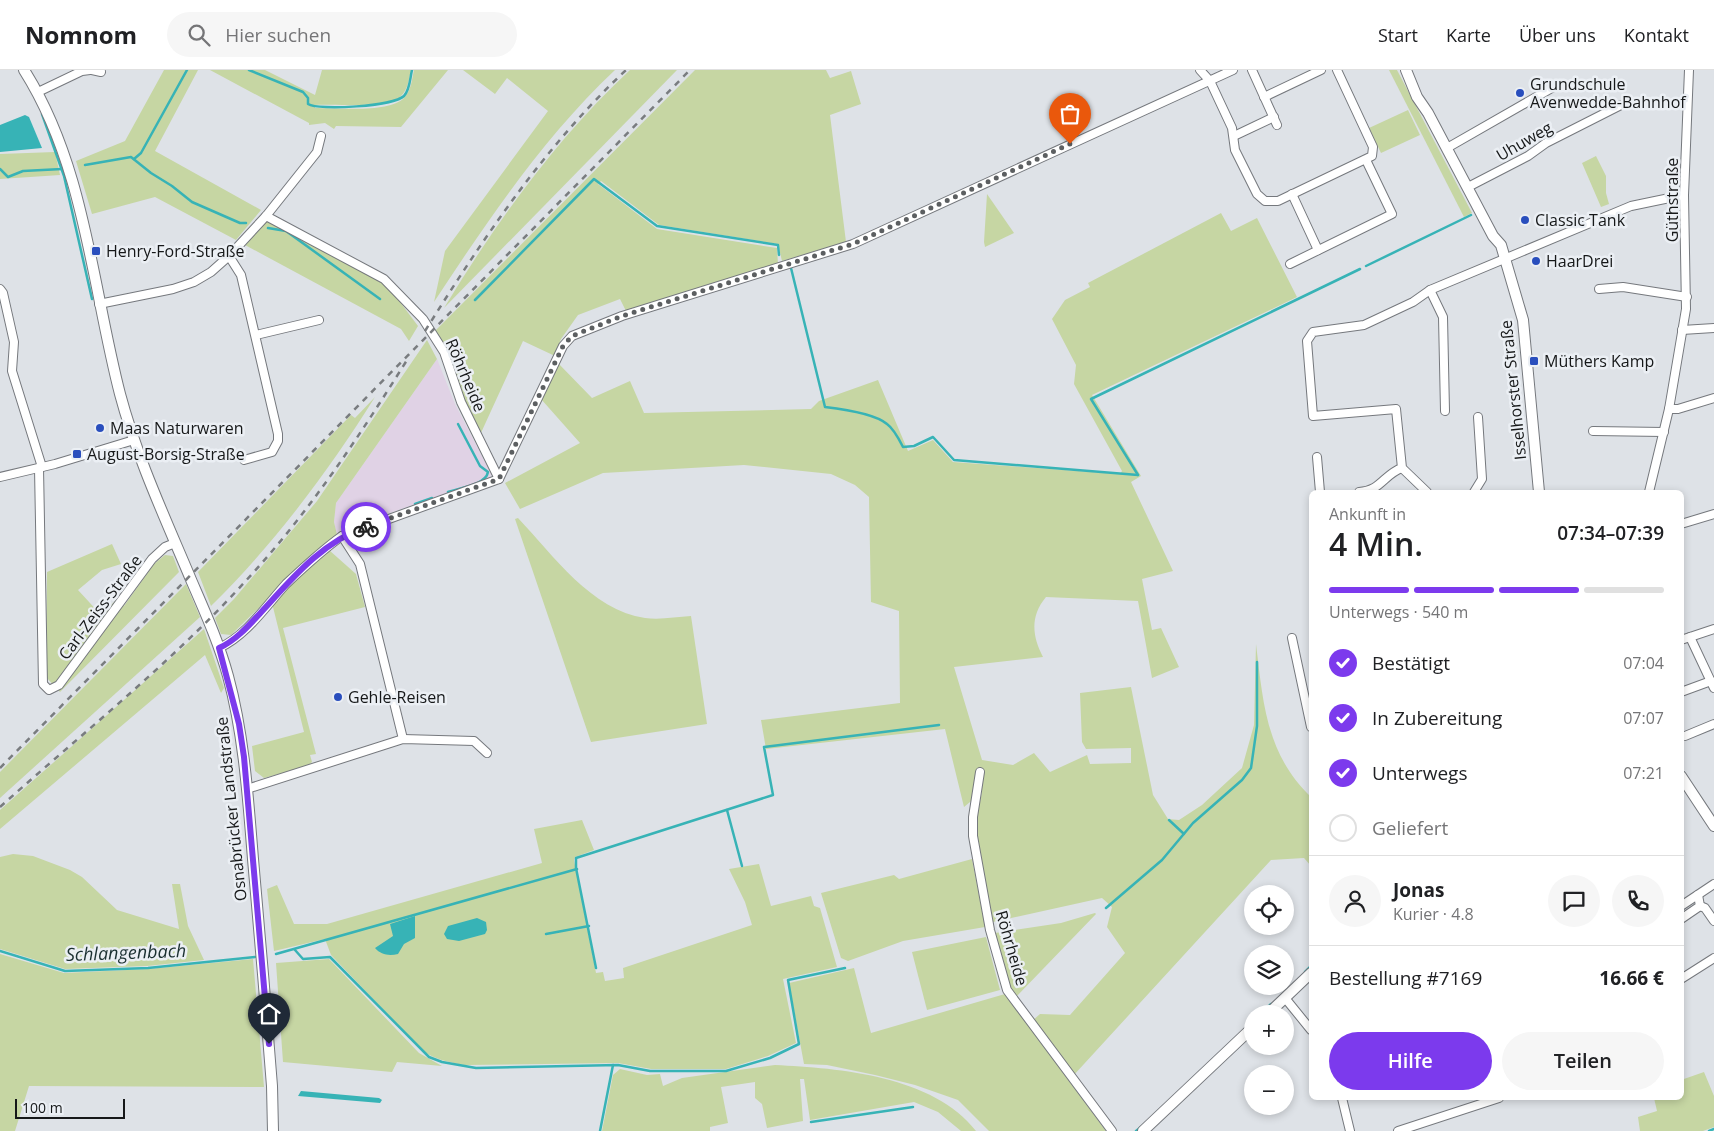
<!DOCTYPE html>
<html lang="de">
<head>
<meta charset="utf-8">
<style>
  body { margin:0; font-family:"Open Sans",sans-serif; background:#f6f6f6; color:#202124; height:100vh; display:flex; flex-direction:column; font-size:19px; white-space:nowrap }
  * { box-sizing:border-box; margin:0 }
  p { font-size:16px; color:#757577 }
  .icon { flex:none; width:28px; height:28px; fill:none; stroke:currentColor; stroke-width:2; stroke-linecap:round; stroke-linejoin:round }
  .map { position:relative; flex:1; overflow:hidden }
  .side { position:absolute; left:1309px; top:420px; width:375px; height:610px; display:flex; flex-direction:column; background:#fff; border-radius:8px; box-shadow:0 2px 8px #0003 }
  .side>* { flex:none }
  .tools { position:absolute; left:1244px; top:815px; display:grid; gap:10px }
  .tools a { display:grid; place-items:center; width:50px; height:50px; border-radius:50%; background:#fff; box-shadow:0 2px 8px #0003; font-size:25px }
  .scale { position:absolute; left:15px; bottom:12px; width:110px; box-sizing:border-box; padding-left:5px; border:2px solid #161819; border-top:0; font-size:14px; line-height:18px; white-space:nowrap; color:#161819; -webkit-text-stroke:4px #ebeff4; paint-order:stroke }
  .pin { position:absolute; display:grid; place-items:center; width:42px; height:42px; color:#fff; margin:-51px -21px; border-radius:50% 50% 50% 0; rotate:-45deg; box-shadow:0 0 5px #0007 }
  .pin .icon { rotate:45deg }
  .courier { position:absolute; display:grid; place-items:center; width:50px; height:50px; margin:-25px; border:4px solid #7c3aed; border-radius:50%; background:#fff; color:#222; box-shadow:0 1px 6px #0007 }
  .overview em { font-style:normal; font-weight:600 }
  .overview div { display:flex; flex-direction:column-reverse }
  .overview { display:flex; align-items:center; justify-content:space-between; height:85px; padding:0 20px }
  h1 { font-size:32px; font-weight:600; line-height:38px }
  .bar { display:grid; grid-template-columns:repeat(4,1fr); gap:8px 5px; align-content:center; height:60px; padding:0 20px }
  .bar i { height:6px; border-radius:4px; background:#e0e0e0 }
  .bar .current { background:#7c3aed }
  .bar p { grid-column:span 4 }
  .line { display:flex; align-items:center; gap:12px; padding:0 20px; border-top:1px solid #e0e0e0 }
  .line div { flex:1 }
  .round { display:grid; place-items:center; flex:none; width:52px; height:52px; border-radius:26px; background:#f6f6f6 }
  ol { padding:0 20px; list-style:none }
  li { display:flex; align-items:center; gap:15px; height:55px }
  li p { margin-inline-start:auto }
  li .icon { padding:5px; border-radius:50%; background:#7c3aed; color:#fff; stroke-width:4 }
  li:last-child { color:#757577 }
  li i { width:28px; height:28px; border:2px solid #e0e0e0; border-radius:50% }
  .primary-button { display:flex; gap:10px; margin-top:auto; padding:10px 20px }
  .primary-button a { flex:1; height:58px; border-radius:30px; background:#7c3aed; color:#fff; font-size:20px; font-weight:600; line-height:58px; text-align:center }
  .primary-button a+a { background:#f6f6f6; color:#202124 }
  header { display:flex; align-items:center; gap:30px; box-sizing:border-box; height:70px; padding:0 25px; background:#fff; border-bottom:1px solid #e0e0e0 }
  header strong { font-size:24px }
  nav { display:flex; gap:28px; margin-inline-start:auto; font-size:18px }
  .search { width:350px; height:45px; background:#f6f6f6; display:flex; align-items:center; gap:12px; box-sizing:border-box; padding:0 18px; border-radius:28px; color:#757577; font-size:19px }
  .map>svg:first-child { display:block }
</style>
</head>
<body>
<header>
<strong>Nomnom</strong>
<div class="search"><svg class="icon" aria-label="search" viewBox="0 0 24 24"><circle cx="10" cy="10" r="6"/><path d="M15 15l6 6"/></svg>Hier suchen</div>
<nav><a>Start</a><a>Karte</a><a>Über uns</a><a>Kontakt</a></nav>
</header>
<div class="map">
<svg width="1714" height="1061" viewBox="0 0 1714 1061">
  <rect width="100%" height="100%" fill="#dee2e7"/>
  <path fill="#e0d2e5" d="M437,289L455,334L491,404L490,408L344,459L337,465L334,452L336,433Z"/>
  <g fill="#c6d6a3">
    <path d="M164,0H198L155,81L261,140L236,170L155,127L92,144L76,91L125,71Z"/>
    <path d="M210,0H265L315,25L322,0H411C409,8 408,20 401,26C388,39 335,34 315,35V38C336,38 386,43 403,29C411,22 412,9 414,0H448L401,57L336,56L334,59L325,53L309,55V53Z"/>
    <path d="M463,0H615C543,68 488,150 434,232L445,181L548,41L507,8L495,24Z"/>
    <path d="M630,0H677L444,238C497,151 556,69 630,0Z"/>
    <path d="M695,0H826L830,8L851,1L861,34L830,45L846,172L782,191L778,174L659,155L601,111L598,114L657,159L777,178L778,194L626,241L620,229L578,245L561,269L555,286L523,271L480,365L464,332L447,280L435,261Z"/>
    <path d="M1389,0H1397L1472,143L1464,147Z"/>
    <path d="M1408,40L1420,65L1381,83L1369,58Z"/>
    <path d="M55,82L60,105L0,109V84Z"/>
    <path d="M1596,86L1606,106V123L1609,134L1601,137L1582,93Z"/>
    <path d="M987,124L1014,163L985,177L984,172Z"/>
    <path d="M1221,143L1231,161L1257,148L1297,227L1092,325L1141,406L1131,412L1173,501L1142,509L1152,560L1161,558L1179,597L1152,608L1138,531L1046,527C1030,546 1032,566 1043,587L954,597L982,690L1013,695L1034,683L1050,702L1087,685L1090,694L1131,693V678L1086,679L1082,672L1080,623L1131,617L1153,725L1168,749L1179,750L1202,735L1242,698L1254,655L1256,574C1263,632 1266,684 1311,727V796L1304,788L1271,790L1073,1006L1032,951L1040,944L1070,945L1125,883L1107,857L1112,837L1102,828L993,852L977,767V747L982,722L964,737L945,659L766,679L761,650L900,633L899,541L871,532L869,427L855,415L831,404L744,395L603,403L520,439L505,413L580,373L541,329L558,293L592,328L630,311L644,343L811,339L819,331L878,310L908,381L933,370L953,392L1120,404L1122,401L1074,314L1076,295L1052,249L1065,230L1090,217L1088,213Z"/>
    <path d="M268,149L385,212L418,256L409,271L401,259L245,175Z"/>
    <path d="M427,270L437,289L336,433L334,452L337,465L324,474L231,565L221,564L215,548L234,529L317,431Z"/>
    <path d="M375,327C328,402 274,474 211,536L198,502L351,345L355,348Z"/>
    <path d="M518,448C553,485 591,540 645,548C660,550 676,547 691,546L707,654L591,672L515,449Z"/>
    <path d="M112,474L121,494L102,500L78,520L101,545L116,530L124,536L154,494L165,485L173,486L179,502L60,622L46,607L47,502Z"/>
    <path d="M329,480L356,504L365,537L283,558L316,684L310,685L312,692L308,696L264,708L255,701L252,676L304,662L272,533Z"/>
    <path d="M186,514L200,547L0,728V702Z"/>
    <path d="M204,559L224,618L221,623L205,585L0,759V740Z"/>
    <path d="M582,750L594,780L575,787L574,790L596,903L603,902L605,911L624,908L623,898L752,855L745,832L729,799L759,794L771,836L811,826L814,836L820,838L837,897L783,909L796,973L768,986L726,999H651L618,993L464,995C449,992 435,990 422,980L331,885L325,869L274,881L267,819L277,815L294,854H327L542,793L534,759Z"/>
    <path d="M13,784L33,786L70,800L82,807L117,840L179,859L172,814H180L188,856L204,890L147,896L65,899L0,879V787Z"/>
    <path d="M972,789L985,857L903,871L848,891L841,888L821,823L894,805L899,809Z"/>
    <path d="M1095,843L1096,844L1016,927L1010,919L995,863L1061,853Z"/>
    <path d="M986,867L1000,920L927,940L912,882Z"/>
    <path d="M0,884L64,903L148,899L253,889L264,1017L29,1016L15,1061H0Z"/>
    <path d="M329,889L419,983L442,996L397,992L392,1002L283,992L276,893Z"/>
    <path d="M854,898L871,963L1005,924L1106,1061H989L958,1030L915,1015L875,1005L827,995L804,994L789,913Z"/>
    <path d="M775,995C839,998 934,1006 976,1061H961L938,1042L914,1032L810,1050L804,1009H800L803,1051L767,1058L762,1034L755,1028V1012L721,1017L728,1053L710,1057V1061H602L613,1005L620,999L647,1005L660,1004L663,1016L682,1008Z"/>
    <path d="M1704,1002L1714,1026V1057L1703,1061H1640L1638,1047L1657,1041L1654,1028H1681V1010Z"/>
  </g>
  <g fill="#37b3b6">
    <path d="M25,45L29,47L42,78L0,82V55Z"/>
    <path d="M415,846V868L404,874L398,884C389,886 381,885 375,878L393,866L390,854Z"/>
    <path d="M477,848L486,852L487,860L485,864L459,871L447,869L444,864L448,856Z"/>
    <path d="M301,1021L379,1028L382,1030L380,1033L298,1026Z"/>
  </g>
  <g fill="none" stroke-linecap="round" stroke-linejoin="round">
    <g stroke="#37b3b6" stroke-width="2.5">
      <path d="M249,0L303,22L308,28V34C319,41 394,36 404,26C410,20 410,8 412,0"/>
      <path d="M42,44L64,106L92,229"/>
      <path d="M134,89L141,83L187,0"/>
      <path d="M85,95L131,87L151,103L172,116L192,132L240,153H246"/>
      <path d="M0,99L8,107L23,101L62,99"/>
      <path d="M268,158L286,161L380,229"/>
      <path d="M1366,196L1471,145"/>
      <path d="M791,198L825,337C842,339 874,343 887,354C894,359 899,369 903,377L914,376L933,367L954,390L1138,405"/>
      <path d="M475,230L594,109L657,156L778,175L779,185"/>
      <path d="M1138,405L1091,329L1360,199"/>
      <path d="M448,422C459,418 486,415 488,402L480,396L458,354"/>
      <path d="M415,434L432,428"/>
      <path d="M727,740L742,796"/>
      <path d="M1169,750L1184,764"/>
      <path d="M1106,838L1162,790L1193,753L1242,710L1251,698L1257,656V592"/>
      <path d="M546,864L589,856"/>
      <path d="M295,880L303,889L330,887L429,987L442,992L476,998L618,995L650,1001H726L770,988L799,974L788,910L845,898"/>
      <path d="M0,881L65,901L148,898L255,887"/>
      <path d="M276,884L577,799"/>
      <path d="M596,898L576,798V788L773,725L764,677L939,655"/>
      <path d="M1305,902L1311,896"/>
      <path d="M1263,942L1271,934"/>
      <path d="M811,1052L913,1037"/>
      <path d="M600,1061L613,995"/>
      <path d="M1136,1061L1141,1057"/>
      <path d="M1709,1061L1714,1059"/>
    </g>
    <defs>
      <g id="street">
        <path d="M92,0L101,2"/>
        <path d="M1200,0L1210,11L1232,58L1235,80L1257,124L1265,131H1278L1372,86L1373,77L1337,0"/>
        <path d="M1252,0L1277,55"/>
        <path d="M38,22L82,1L90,0"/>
        <path d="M1264,27L1321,0"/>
        <path d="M1234,66L1274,47"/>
        <path d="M1447,78L1557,15"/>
        <path d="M1468,117L1528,86L1546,73L1621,35"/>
        <path d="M1292,124L1318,180"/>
        <path d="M266,146L384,209L423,249L444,282L461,332L499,409"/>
        <path d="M229,186L241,205L278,364V371L272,382L244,390"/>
        <path d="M1290,194L1392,144L1366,90"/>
        <path d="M0,219L3,223L14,272L12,301L42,397"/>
        <path d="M1599,219L1623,217L1687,227"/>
        <path d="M1430,220L1443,247L1445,341"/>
        <path d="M99,234L173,219L194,212L211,202L229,186L266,146L317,82L321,66"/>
        <path d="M1682,260L1714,258"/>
        <path d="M256,265L319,250"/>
        <path d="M1669,339H1678L1714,328"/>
        <path d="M1593,361L1664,362"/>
        <path d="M1317,387L1320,422"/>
        <path d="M39,398L43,614L49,620L59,615L152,489L165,477L175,473"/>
        <path d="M0,407L55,394L134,370"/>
        <path d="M1359,422C1381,421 1384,404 1402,398"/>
        <path d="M1427,422L1402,398L1396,339L1313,346L1307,271L1313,262L1364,255L1413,232L1430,220L1631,136L1684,125"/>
        <path d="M1474,422L1482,409L1478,347"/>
        <path d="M1649,422L1669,339L1686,239L1684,125L1689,0"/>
        <path d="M1681,454L1714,444"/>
        <path d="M342,466L360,494L403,669"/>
        <path d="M1690,567L1714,618"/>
        <path d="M1292,568L1311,657"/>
        <path d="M1681,570L1714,559"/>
        <path d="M219,578C246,566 266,536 286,514C304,497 322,480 342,466L499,409L563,276L572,266L622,246L853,174L1233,0"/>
        <path d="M1681,622L1711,611"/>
        <path d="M1685,666L1714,654"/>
        <path d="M980,702L973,747V766L990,860L1007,920L1112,1061"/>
        <path d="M247,719L403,669L474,671L487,683"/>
        <path d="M1681,836L1714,814"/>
        <path d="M1700,836L1705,838L1714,851"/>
        <path d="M1681,849L1700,836L1698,825"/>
        <path d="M1681,909L1714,888"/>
        <path d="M1285,928L1311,960"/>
        <path d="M1342,1028L1350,1061"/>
        <path d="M1398,1061L1499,1028"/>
      </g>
      <g id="secondary">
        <path d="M24,0C85,96 92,216 120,324C137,388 166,450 192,512C205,542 219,573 228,606C244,665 248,727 253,789C260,865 266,940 272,1016L273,1061"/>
        <path d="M1406,0L1417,27L1428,43L1493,166L1501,175L1523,250L1539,422"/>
        <path d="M1681,706L1714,756"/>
        <path d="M1268,944L1311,903"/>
        <path d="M1143,1061L1252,958"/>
      </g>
    </defs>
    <use href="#street" stroke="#75787d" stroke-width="10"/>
    <use href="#secondary" stroke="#75787d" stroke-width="12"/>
    <use href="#street" stroke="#fff" stroke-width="8"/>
    <use href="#secondary" stroke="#fff" stroke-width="10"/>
    <g stroke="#797c7f" stroke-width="2.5" stroke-dasharray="6 6" stroke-linecap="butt">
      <path d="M425,261C484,167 545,76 626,0"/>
      <path d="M0,698L690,0"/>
      <path d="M0,737C85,661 176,589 252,504C312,438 360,365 407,290"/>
    </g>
  </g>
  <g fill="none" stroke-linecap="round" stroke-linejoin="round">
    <path stroke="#5c5f61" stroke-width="5" stroke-dasharray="0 9" d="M366,457L499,409L563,276L572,266L622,246L853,174L1070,74"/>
    <path stroke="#7c3aed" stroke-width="6" d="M269,974L244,687L239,654L219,578C237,570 251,553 265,538C294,506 324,471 366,457"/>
  </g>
  <g fill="#294ebd" stroke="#ebeff4" stroke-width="2">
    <circle cx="1520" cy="23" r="5"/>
    <circle cx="1525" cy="150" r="5"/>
    <rect x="91" y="176" width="10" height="10" rx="2.5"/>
    <circle cx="1536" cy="191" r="5"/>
    <rect x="1529" y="286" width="10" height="10" rx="2.5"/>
    <circle cx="100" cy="358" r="5"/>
    <rect x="72" y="379" width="10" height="10" rx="2.5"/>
    <circle cx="338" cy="627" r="5"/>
  </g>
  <g text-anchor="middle" stroke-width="5" stroke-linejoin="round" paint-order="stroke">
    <g font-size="16" fill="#161819" stroke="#ebeff4" text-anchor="start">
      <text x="1530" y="20">Grundschule<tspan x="1530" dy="18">Avenwedde-Bahnhof</tspan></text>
      <text x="1535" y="156">Classic Tank</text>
      <text x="106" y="187">Henry-Ford-Straße</text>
      <text x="1546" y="197">HaarDrei</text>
      <text x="1544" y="297">Müthers Kamp</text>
      <text x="110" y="364">Maas Naturwaren</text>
      <text x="87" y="390">August-Borsig-Straße</text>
      <text x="348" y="633">Gehle-Reisen</text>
    </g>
    <g font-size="16" fill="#161819" stroke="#ebeff4">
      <text transform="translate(1524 71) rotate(-30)" y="6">Uhuweg</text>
      <text transform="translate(1672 130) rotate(-90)" y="6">Güthstraße</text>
      <text transform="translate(466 305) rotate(67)" y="6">Röhrheide</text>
      <text transform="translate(1513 320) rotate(-96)" y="6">Isselhorster Straße</text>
      <text transform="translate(100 537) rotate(-53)" y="6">Carl-Zeiss-Straße</text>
      <text transform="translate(231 739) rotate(-96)" y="6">Osnabrücker Landstraße</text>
      <text transform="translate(1012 878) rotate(74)" y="6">Röhrheide</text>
    </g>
    <g font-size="18" font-style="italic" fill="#1b3031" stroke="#ebeff4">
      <text transform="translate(126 883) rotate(-2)" y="6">Schlangenbach</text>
    </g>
  </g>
</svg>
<div class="tools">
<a><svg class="icon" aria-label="locate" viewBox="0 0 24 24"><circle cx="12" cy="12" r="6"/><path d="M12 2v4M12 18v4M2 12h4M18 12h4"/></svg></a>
<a><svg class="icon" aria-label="layers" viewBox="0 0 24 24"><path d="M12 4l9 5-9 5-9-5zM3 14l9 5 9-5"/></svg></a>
<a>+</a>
<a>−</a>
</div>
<div class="scale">100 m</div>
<div class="pin" style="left:1070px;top:74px;background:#ea580c"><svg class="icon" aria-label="bag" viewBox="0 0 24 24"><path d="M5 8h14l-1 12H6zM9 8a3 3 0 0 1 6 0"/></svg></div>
<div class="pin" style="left:269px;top:974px;background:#1f2937"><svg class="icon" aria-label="home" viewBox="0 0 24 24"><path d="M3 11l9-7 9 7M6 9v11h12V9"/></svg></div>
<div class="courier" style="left:366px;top:457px"><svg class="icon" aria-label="bike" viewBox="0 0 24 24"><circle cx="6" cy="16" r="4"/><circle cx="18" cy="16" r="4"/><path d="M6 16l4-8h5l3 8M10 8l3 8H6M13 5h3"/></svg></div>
<section class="side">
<div class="overview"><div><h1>4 Min.</h1><p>Ankunft in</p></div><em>07:34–07:39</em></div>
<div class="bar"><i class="current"></i><i class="current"></i><i class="current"></i><i></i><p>Unterwegs · 540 m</p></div>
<ol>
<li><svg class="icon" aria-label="check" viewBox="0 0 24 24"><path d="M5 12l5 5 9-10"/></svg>Bestätigt<p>07:04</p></li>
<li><svg class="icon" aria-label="check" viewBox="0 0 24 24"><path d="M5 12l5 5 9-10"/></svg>In Zubereitung<p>07:07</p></li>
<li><svg class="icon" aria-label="check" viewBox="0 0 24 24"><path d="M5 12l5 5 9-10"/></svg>Unterwegs<p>07:21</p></li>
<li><i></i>Geliefert</li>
</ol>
<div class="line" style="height:90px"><a class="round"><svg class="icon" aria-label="person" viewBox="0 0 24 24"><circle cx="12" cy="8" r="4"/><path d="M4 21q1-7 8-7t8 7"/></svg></a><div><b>Jonas</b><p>Kurier · 4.8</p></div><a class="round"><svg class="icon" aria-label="chat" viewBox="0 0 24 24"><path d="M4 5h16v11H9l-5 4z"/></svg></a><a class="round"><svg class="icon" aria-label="phone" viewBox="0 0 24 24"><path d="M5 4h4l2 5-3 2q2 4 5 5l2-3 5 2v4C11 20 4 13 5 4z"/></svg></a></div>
<div class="line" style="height:65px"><div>Bestellung #7169</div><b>16.66 €</b></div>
<div class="primary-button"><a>Hilfe</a><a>Teilen</a></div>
</section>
</div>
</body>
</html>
